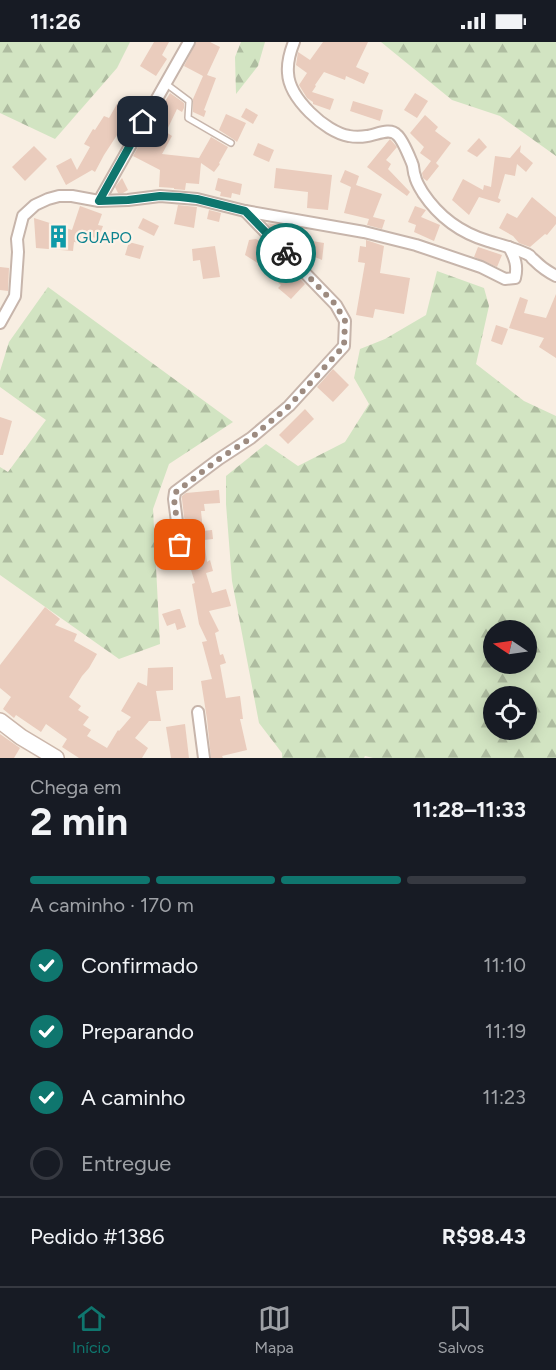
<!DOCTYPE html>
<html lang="pt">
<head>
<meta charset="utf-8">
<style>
  body { margin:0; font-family:Figtree,sans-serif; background:#242831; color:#f1f3f6; height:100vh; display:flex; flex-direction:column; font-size:22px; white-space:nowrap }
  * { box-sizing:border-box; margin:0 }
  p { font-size:20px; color:#9ea1a6 }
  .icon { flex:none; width:33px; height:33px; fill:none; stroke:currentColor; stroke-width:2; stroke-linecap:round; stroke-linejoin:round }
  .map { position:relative; height:716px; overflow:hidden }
  .sheet { display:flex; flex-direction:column; background:#171b24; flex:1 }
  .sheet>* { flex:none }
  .needle { width:39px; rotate:283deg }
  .fabs { position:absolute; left:483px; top:578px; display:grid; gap:12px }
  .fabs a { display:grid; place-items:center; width:54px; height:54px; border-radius:50%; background:#171b24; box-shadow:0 3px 15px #0003; font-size:30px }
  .pin { position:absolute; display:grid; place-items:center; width:51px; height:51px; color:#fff; margin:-26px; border-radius:12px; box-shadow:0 3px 9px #0006 }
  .courier { position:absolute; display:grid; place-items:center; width:60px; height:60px; margin:-30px; border:4px solid #0f766e; border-radius:50%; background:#fff; color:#222; box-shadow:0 2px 8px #0007 }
  .summary em { font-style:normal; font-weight:700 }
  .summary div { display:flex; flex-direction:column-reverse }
  .summary { display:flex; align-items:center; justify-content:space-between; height:102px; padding:0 30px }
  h1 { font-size:39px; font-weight:700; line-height:45px }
  .bar { display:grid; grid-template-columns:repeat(4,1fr); gap:9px 6px; align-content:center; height:72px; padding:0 30px }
  .bar i { height:8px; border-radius:4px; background:#363941 }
  .bar .current { background:#0f766e }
  .bar p { grid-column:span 4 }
  .line { display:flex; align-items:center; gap:15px; padding:0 30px; border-top:2px solid #363941 }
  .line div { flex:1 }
  ol { padding:0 30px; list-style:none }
  li { display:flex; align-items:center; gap:18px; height:66px }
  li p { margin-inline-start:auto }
  li .icon { padding:6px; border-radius:50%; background:#0f766e; color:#fff; stroke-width:4 }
  li:last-child { color:#9ea1a6 }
  li i { width:33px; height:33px; border:3px solid #363941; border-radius:50% }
  .status { display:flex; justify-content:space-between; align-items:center; height:42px; padding:0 30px; background:#171b24; direction:ltr }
  .status svg { height:16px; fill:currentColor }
  .dock { display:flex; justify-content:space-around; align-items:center; height:84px; border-top:2px solid #363941; background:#171b24; font-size:16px; color:#9ea1a6 }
  .dock a { display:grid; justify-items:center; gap:3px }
  .dock .current { color:#0f766e }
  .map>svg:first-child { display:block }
</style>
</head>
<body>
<div class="status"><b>11:26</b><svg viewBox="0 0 49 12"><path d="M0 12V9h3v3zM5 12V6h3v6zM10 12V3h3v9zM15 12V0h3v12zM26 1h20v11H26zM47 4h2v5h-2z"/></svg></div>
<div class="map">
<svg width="556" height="716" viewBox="0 0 556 716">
  <defs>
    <pattern id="forest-firs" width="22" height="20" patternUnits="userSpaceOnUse" patternTransform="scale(1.5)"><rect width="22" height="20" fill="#d2e4c2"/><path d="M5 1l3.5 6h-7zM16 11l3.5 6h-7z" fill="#aebca0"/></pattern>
  </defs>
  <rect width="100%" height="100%" fill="#f8eee2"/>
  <g fill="url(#forest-firs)" fill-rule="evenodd">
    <path d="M0,0H130L117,26L55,97L0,71Z"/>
    <path d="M241,0H265L258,24L236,52L235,15Z"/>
    <path d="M381,0H556V114L500,74L452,58Z"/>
    <path d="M437,229L484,246L489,264L476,322L524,359L556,374V716H373L365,714L364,716H282V711L259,681L232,539L226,462V434L266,402L298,424L345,400L369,362L354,336L360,307L385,297L426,273ZM494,588H526V621H494ZM494,654H526V687H494Z"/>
    <path d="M48,245L233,380L169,422L153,467L160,602L119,617L0,533V425L8,430L46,378L0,345V329L9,300Z"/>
  </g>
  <g fill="#eaccbd">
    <path d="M154,0H169L162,13L167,17L156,34L140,24Z"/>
    <path d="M196,0H210L220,5L207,33L216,36L204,68L206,69L204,75L193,70V57L203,34L184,24Z"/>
    <path d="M323,0H368L356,25L369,31L364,42L346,34L345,38L324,30L315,43L316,44L312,50L334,57L330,68L313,62V60L307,56L299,43L307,31L296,23L298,10L310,18Z"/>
    <path d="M170,51L184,61V66L182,70L177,67L166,90L172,94L162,112L199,116L211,95L228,105L219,121L220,122L214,130L201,121L199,142L186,141L185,148L174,147V146L159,145L160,128L133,114Z"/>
    <path d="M415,51L428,59L417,76L404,68Z"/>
    <path d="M353,59L383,68L380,79L350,69Z"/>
    <path d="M117,62L132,70L104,113L95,130L92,128L66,143L56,124L71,116L77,128L90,105L84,102L93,87L95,88L104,74L109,76Z"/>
    <path d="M246,66L258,73L253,82L241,75Z"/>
    <path d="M226,72L246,81L237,100L233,97L219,88Z"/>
    <path d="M425,73L438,85L435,89L451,101L436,121L439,124L427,139L423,136L422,131L431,119L420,111L424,105L410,91Z"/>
    <path d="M479,96L487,105L477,115L467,109Z"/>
    <path d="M390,97L397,105L386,118L391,122L388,127L410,150L407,154L367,125Z"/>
    <path d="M258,101L274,108L269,120L253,113Z"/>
    <path d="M521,103L520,110L533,121L526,130L517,122L515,134L505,132L498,156L501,158L499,161L479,155L469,173L452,158L463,137L483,148L484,143L491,145L495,114L510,116Z"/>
    <path d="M34,104L47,117L25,139L12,125Z"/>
    <path d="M276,126L332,133L328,168L307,166L308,150L274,146Z"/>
    <path d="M345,128L359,134L356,143L382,152L373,175L385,178L382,187L367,183L369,177L344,171L351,145L340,140Z"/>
    <path d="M122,136L128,148L123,151H118L115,145Z"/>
    <path d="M218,136L242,142L240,153L232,151L231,156L220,154L221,150L215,148Z"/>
    <path d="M532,155L556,175V182L547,193L545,192L530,205L519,201L513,194L499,186L507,171L517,176Z"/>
    <path d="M178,163L197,165L194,186L174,182Z"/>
    <path d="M80,164L102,172L98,183L103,184L98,197L82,191L80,201L74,200L73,209L36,206L34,176L72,188Z"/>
    <path d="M415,164L426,168L421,175L440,183L434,199L414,190L416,183L408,180Z"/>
    <path d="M209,168L221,171L219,180L207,177Z"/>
    <path d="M143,176L159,184L154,194L138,186Z"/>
    <path d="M267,181L286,184L283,197L280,195Z"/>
    <path d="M256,197L267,203L264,210L279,221L282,218L305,242L291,257L278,246L281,243L265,229L267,227L245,213L249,198Z"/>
    <path d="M366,198L384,204L380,231L410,236L404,272L375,267L373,276L356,273L365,221L358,220L360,204L366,205Z"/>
    <path d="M312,199L324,201L322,218L310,213Z"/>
    <path d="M129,200L144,204L140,217L125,213Z"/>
    <path d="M215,204L220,235L203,237L200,218L193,219L192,207Z"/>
    <path d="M478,205L502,213L497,225L474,215Z"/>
    <path d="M0,225L9,226L8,249L0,248Z"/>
    <path d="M556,252V316L539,305L544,296L509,286L520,255L528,258L524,271L546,276Z"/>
    <path d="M496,283L508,287L502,303L491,299Z"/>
    <path d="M333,327L349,343L333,360L317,345Z"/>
    <path d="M305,367L314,377L288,402L279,393Z"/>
    <path d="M0,375L12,379L3,413H0Z"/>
    <path d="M219,448L220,461L204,462L205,469H201L203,489L212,488L213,497L204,498L207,520L210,518L213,529L206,531L212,551L226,547L231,564L209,569L219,589L215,591L220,613L223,612L226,621L220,623L226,656L240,654L243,677H240L247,708L222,714L223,716H211L207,677L201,639L212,637L202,600L207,599L199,582L192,542L195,541L188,518H189L182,457V454L186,451Z"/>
    <path d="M45,565L60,577L55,583L77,592L74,599L97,612L89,626L82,634L69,655L81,664L78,668L89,675L83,683L91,688L87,694L107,706L118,688L119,689L131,675L121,669L138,640L147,644L148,626L173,625V648L156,649L161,679H149L135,696L148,706L142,716H79L62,705L67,697L46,682L41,690L16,673L14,676L3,667L11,655L0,646V623Z"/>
    <path d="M178,567H180L186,585L177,588L175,581L167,584L162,572Z"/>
    <path d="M185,682L189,716H171L166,685Z"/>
    <path d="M0,692L20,706L14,716H0Z"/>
  </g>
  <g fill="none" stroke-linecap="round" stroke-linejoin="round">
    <defs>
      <path id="service" d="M165,41L189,59L188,76L231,101"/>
      <g id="minor">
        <path d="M294,0C290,10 287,20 288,31C289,56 325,90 349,94C354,95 361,95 367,94C376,93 390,85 397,93C403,98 409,114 412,121C414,125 413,130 415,134C416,140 420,146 423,151C439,175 461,191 488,199C501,203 514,206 527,212C533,215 529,214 534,218C540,224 548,230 556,234"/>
        <path d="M99,159L189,0"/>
        <path d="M0,281L15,254L18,210L17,197L23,174L35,163L48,157L59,154H72L99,159L128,158L160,154L197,157L245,169L364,190L416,203L481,225L505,237L515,236C518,224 515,216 509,205"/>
        <path d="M180,503L174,457L175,450L219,417L251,396L289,364L344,304L345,279L336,263L245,169"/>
        <path d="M198,670L204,716"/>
      </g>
      <path id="secondary" d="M0,679L21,695L56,716"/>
    </defs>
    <use href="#service" stroke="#c7b5ab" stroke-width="8"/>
    <use href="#minor" stroke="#c7b5ab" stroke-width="14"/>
    <use href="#secondary" stroke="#ccb7ab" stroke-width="18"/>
    <use href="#service" stroke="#fff" stroke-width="5"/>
    <use href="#minor" stroke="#fff" stroke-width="10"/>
    <use href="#secondary" stroke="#fff" stroke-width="15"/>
  </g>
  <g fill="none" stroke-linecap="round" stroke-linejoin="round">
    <path stroke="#9d8b80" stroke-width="6" stroke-dasharray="0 10.8" d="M180,503L174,457L176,450L219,417L251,396L289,364L344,304L345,279L336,263L286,211"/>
    <path stroke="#0f766e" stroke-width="8" d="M143,80L99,159L128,158L160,154L180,155L197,157L245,169L286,211"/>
  </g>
  <defs>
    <symbol id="building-bare" viewBox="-9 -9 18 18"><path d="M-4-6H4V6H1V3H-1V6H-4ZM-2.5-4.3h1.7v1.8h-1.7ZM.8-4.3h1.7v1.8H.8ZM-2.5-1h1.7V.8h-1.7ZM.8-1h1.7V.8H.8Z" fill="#0f9aa8" stroke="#fcf2e7" stroke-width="2.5" paint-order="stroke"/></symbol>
  </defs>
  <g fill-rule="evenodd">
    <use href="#building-bare" x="42" y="178" width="33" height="33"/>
  </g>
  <g text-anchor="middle" stroke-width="4.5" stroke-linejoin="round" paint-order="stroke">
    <g font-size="16" fill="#0d838f" stroke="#fcf2e7" text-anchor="start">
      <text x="76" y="201">GUAPO</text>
    </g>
  </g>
</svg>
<div class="fabs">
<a><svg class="needle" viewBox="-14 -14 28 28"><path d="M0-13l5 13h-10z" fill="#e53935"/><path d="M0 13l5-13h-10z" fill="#9ea1a6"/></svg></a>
<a><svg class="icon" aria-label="locate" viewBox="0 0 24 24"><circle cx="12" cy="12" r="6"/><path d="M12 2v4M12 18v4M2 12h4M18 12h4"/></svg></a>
</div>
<div class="pin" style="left:180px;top:503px;background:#ea580c"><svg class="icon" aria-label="bag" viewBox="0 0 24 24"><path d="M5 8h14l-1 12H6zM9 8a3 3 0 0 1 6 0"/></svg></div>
<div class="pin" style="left:143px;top:80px;background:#1f2937"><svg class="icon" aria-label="home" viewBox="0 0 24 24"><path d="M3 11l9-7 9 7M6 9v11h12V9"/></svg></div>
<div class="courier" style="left:286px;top:211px"><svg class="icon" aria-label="bike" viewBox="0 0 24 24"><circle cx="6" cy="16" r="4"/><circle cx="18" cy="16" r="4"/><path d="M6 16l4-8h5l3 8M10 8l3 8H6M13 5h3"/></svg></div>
</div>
<section class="sheet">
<div class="summary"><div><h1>2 min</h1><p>Chega em</p></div><em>11:28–11:33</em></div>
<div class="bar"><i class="current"></i><i class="current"></i><i class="current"></i><i></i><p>A caminho · 170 m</p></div>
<ol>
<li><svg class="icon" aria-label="check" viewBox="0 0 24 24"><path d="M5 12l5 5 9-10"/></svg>Confirmado<p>11:10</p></li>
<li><svg class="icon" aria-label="check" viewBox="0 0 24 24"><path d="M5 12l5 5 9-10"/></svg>Preparando<p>11:19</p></li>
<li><svg class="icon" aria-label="check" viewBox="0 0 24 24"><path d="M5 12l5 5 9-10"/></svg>A caminho<p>11:23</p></li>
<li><i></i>Entregue</li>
</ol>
<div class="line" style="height:78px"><div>Pedido #1386</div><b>R$98.43</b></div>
</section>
<nav class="dock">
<a class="current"><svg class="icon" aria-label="home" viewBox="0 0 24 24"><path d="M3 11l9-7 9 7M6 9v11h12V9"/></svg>Início</a>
<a><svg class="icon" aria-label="map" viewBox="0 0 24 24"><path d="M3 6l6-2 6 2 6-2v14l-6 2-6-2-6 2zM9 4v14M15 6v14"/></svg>Mapa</a>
<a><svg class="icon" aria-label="saved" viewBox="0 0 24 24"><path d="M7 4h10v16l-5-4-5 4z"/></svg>Salvos</a>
</nav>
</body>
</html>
